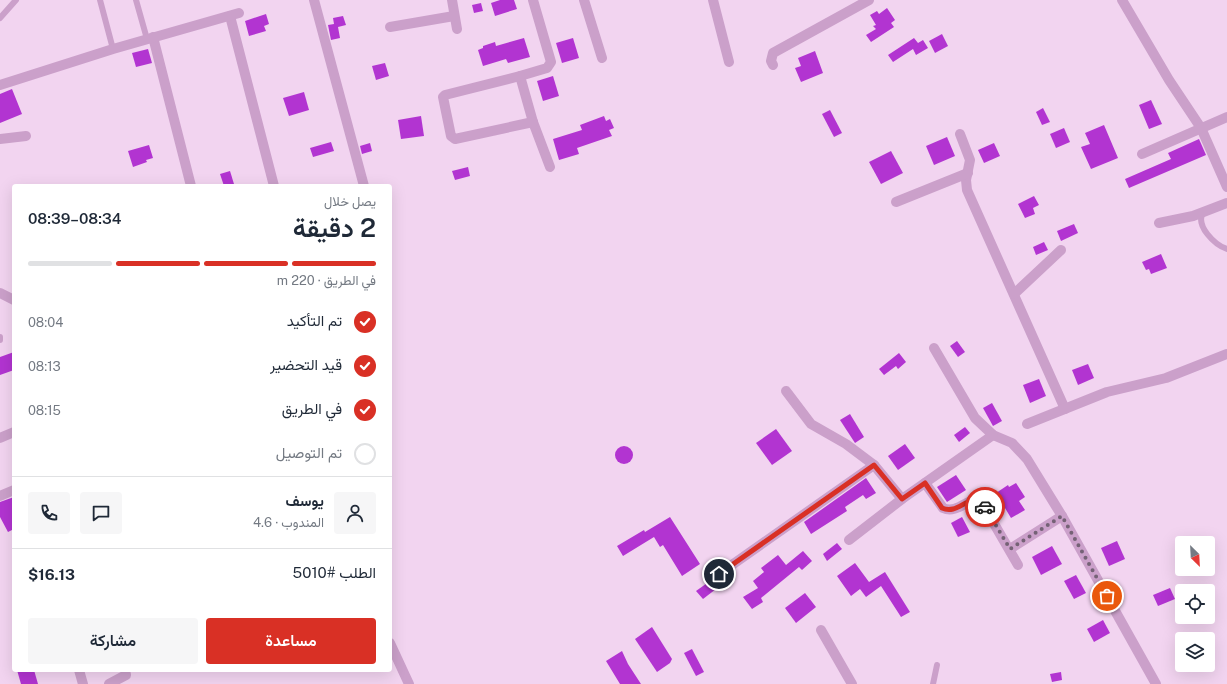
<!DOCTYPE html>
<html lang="ar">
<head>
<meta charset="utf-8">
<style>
  body { margin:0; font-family:"Public Sans",Vazirmatn,sans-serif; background:#f6f6f7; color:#1f2937; direction:rtl; height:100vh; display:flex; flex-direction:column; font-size:15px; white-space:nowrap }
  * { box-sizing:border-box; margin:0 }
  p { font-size:13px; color:#747a83 }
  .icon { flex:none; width:22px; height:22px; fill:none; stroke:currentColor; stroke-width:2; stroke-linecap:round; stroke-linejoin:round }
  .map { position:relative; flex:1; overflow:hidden; direction:ltr }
  .panel { position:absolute; left:12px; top:184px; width:380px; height:488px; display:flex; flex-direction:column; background:#fff; border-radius:4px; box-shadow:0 4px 16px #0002; direction:rtl }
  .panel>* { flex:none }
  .needle { width:26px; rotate:156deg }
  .fabs { position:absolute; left:1175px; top:536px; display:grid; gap:8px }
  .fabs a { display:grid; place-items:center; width:40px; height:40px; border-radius:4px; background:#fff; box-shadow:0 4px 16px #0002; font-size:20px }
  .pin { position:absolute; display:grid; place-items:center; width:34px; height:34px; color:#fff; margin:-17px; border:2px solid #fff; border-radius:50%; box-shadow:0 1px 4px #0007 }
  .courier { position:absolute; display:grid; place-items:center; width:40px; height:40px; margin:-20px; border:3px solid #d93025; border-radius:50%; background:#fff; color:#222; box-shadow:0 1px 5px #0007 }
  .overview em { font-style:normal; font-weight:600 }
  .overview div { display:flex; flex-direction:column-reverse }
  .overview { display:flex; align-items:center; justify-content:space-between; height:68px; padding:0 16px }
  h1 { font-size:26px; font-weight:600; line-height:30px }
  .bar { display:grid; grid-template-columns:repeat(4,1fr); gap:6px 4px; align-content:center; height:48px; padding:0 16px }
  .bar i { height:5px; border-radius:3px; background:#e0e1e3 }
  .bar .current { background:#d93025 }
  .bar p { grid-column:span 4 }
  .line { display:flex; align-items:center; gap:10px; padding:0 16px; border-top:1px solid #e0e1e3 }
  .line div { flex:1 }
  .round { display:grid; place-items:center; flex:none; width:42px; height:42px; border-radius:4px; background:#f6f6f7 }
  ol { padding:0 16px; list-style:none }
  li { display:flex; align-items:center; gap:12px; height:44px }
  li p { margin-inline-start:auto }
  li .icon { padding:4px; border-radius:50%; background:#d93025; color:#fff; stroke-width:4 }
  li:last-child { color:#747a83 }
  li i { width:22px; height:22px; border:2px solid #e0e1e3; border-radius:50% }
  .action { display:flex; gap:8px; margin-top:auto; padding:8px 16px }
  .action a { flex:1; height:46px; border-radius:4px; background:#d93025; color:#fff; font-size:16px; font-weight:600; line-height:46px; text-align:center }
  .action a+a { background:#f6f6f7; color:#1f2937 }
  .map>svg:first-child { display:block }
</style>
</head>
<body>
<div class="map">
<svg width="1227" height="684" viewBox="0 0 1227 684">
  <rect width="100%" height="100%" fill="#f2d4f0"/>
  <g fill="#b234d1">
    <path d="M500,0H514L517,9L495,16L491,3Z"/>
    <path d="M481,3L483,11L474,13L472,5Z"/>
    <path d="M887,8L895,20L891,23L894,27L871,42L866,35L876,29L873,26L876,25L870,15L877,11L879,14Z"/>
    <path d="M266,14L269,24L264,26L266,31L249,36L245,21Z"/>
    <path d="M343,16L346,25L338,27L340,38L331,40L328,25L334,24L333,18Z"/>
    <path d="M942,34L948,46L935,53L929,41Z"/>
    <path d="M524,38L530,57L508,63L506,59L483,66L478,50L483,48V46L495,42L496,46Z"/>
    <path d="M573,38L579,58L562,63L556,43Z"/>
    <path d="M914,38L918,43L923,40L928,48L916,55L913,49L893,62L888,55Z"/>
    <path d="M148,49L152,63L136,67L132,53Z"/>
    <path d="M815,51L823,73L801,82L795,68L801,66L798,58Z"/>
    <path d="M385,63L389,76L376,80L372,66Z"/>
    <path d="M553,76L559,96L543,101L537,81Z"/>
    <path d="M12,89L22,114L0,123V94Z"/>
    <path d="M304,92L309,110L289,116L283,98Z"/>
    <path d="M1151,100L1162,124L1149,129L1139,105Z"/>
    <path d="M1043,108L1050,122L1042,125L1036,112Z"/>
    <path d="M830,110L842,133L834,137L822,114Z"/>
    <path d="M421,116L424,136L401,139L398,120Z"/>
    <path d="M604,116L606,121L610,119L614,128L609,130L612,136L577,148L579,154L559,160L553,139L582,130L580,125Z"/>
    <path d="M1104,125L1118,158L1091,169L1081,147L1090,144L1085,133Z"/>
    <path d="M1064,128L1070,142L1056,148L1050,134Z"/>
    <path d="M947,137L955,156L934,165L926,146Z"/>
    <path d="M1199,139L1206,155L1129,188L1125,179L1171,159L1168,153Z"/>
    <path d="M331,142L334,151L313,157L310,148Z"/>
    <path d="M370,143L372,151L362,154L360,146Z"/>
    <path d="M994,143L1000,156L984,163L978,150Z"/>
    <path d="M149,145L153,158L146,160L147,162L133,167L128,151Z"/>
    <path d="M891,151L903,173L881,184L869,162Z"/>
    <path d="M468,167L470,176L455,180L452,171Z"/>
    <path d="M230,171L234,184L224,186L220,174Z"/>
    <path d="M1034,196L1039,205L1033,208L1035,214L1025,218L1018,204Z"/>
    <path d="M1074,224L1078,233L1061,241L1057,231Z"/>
    <path d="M1044,242L1048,250L1036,255L1033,247Z"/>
    <path d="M1161,254L1167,268L1151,274L1149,269L1146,270L1142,262Z"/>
    <path d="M957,341L965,352L958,357L950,346Z"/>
    <path d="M14,352V370L0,375V357Z"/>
    <path d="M899,353L906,362L898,369L896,366L884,375L879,369Z"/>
    <path d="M1088,364L1094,378L1078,385L1072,370Z"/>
    <path d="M1039,379L1046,396L1030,403L1023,385Z"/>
    <path d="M992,403L1002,421L993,426L983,408Z"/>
    <path d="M850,414L864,437L855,443L840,420Z"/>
    <path d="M965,427L970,433L959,442L954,435Z"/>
    <path d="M776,429L792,451L772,465L756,443Z"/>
    <path d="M905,444L915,458L898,470L888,456Z"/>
    <circle cx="624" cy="455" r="9"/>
    <path d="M956,475L966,490L947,502L937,487Z"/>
    <path d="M866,478L876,493L866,499L863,495L845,507L847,511L811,534L804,522Z"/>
    <path d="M1016,483L1025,497L1019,501L1025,510L1011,518L996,493L1008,485L1009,487Z"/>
    <path d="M14,497V529L8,532L0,517V502Z"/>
    <path d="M670,517L700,564L682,576L663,545L660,547L654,537L623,556L617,546L644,530L645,532Z"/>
    <path d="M962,517L970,532L958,537L951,523Z"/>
    <path d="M1117,541L1125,559L1109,566L1101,548Z"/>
    <path d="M837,543L842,549L827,561L823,554Z"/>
    <path d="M1052,546L1062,564L1041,575L1032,557Z"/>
    <path d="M803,551L812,561L802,570L799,567L761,598L763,602L752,609L743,597L758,588L753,581L764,572L761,568L778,555L786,565Z"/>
    <path d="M855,563L869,582L885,572L910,612L901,617L881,586L866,597L860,589L851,596L837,576Z"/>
    <path d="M1076,575L1086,593L1074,599L1064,581Z"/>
    <path d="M710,581L716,589L703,599L696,591Z"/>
    <path d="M1170,588L1175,599L1158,606L1153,595Z"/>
    <path d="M805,593L816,607L796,623L785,608Z"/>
    <path d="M1103,620L1110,633L1094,642L1087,629Z"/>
    <path d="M652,627L672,659L670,663L657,672L635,639Z"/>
    <path d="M692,649L704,672L696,676L684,653Z"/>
    <path d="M622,651L628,664L641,684H620L606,661Z"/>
    <path d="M17,670H34L38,684H21Z"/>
    <path d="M1061,672L1062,680L1052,682L1050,674Z"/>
  </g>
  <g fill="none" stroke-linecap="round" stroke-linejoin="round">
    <g stroke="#cba0ca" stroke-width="6">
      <path d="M100,0L113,49"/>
      <path d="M136,0L147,39"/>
      <path d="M0,18L16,0"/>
      <path d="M1203,212C1195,226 1215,245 1227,249"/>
      <path d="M0,337V340"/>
      <path d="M933,684L937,665"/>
    </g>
    <g stroke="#cba0ca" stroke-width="10">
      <path d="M314,0L364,186"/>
      <path d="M452,0L457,29"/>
      <path d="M533,0L551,62L547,68L520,76L533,122L550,167"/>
      <path d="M584,0L602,58"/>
      <path d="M713,0L729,62"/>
      <path d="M1122,0L1169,80L1201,128L1227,187"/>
      <path d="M230,16L274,186"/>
      <path d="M390,27L454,16"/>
      <path d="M153,37L191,186"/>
      <path d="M773,65L771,61L773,53L869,0"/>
      <path d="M520,76L445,95L443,97L451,136L455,139L533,122"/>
      <path d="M0,85L113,49L239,13"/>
      <path d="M960,134L970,160L966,180L967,190L1065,409"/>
      <path d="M0,139L26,136"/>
      <path d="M1142,154L1227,117"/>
      <path d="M896,202L968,173"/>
      <path d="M1159,223L1193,216L1227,203"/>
      <path d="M0,293L14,300"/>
      <path d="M1014,294L1061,250"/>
      <path d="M934,348L975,418L993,435L1012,443L1027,459L1062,516L1156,684"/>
      <path d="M786,391L811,424L846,444L874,465L902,499"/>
      <path d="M1027,424L1107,392L1166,378L1227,354"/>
      <path d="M0,438L14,432"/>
      <path d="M925,483L943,508C954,513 963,504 973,500L982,503L1018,565"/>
      <path d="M0,496L14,490"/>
      <path d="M849,540L902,499L993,435"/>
      <path d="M1010,549L1062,516"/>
      <path d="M719,574L874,465"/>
      <path d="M821,630L852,684"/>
      <path d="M390,643L409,684"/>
      <path d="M79,670L83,684"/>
      <path d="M109,684L126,675L125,670"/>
    </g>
  </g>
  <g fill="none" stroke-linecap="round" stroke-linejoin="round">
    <path stroke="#756276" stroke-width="4" stroke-dasharray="0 7.2" d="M985,507L1010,549L1062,516L1107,596"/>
    <path stroke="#d93025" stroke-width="5" d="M719,574L874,465L902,499L925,483L942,508C960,516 969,489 985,507"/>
  </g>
</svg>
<div class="fabs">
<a><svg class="needle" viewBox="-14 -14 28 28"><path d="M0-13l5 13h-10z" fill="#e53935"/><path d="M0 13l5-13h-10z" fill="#747a83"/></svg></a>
<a><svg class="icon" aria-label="locate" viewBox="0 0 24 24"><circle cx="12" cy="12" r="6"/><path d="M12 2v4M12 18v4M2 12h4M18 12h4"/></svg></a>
<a><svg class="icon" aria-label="layers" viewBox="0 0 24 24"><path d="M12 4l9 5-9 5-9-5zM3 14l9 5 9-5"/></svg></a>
</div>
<div class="pin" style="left:1107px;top:596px;background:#ea580c"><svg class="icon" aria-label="bag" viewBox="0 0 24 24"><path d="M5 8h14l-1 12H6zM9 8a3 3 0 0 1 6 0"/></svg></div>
<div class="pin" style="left:719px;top:574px;background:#1f2937"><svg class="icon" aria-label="home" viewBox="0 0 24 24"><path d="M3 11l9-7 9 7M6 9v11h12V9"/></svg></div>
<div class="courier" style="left:985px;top:507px"><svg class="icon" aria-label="car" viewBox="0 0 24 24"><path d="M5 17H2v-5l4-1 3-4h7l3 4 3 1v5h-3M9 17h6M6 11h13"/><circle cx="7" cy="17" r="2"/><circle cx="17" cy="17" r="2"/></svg></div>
<section class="panel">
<div class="overview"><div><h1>2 دقيقة</h1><p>يصل خلال</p></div><em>08:34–08:39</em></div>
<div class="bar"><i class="current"></i><i class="current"></i><i class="current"></i><i></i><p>في الطريق · 220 m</p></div>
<ol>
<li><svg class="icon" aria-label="check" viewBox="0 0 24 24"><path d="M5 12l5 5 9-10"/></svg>تم التأكيد<p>08:04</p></li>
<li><svg class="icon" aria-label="check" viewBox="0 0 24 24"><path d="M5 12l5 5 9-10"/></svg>قيد التحضير<p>08:13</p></li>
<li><svg class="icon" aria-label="check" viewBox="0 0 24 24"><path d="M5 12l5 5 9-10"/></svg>في الطريق<p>08:15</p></li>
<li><i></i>تم التوصيل</li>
</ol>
<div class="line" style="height:72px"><a class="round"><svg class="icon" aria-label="person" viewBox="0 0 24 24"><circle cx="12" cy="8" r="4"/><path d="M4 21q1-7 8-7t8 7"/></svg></a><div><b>يوسف</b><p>المندوب · 4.6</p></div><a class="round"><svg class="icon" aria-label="chat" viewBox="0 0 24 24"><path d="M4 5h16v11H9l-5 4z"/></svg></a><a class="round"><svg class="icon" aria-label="phone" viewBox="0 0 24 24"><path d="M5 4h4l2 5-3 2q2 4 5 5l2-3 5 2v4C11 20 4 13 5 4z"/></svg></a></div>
<div class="line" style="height:52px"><div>الطلب #5010</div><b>$16.13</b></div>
<div class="action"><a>مساعدة</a><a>مشاركة</a></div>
</section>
</div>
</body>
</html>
